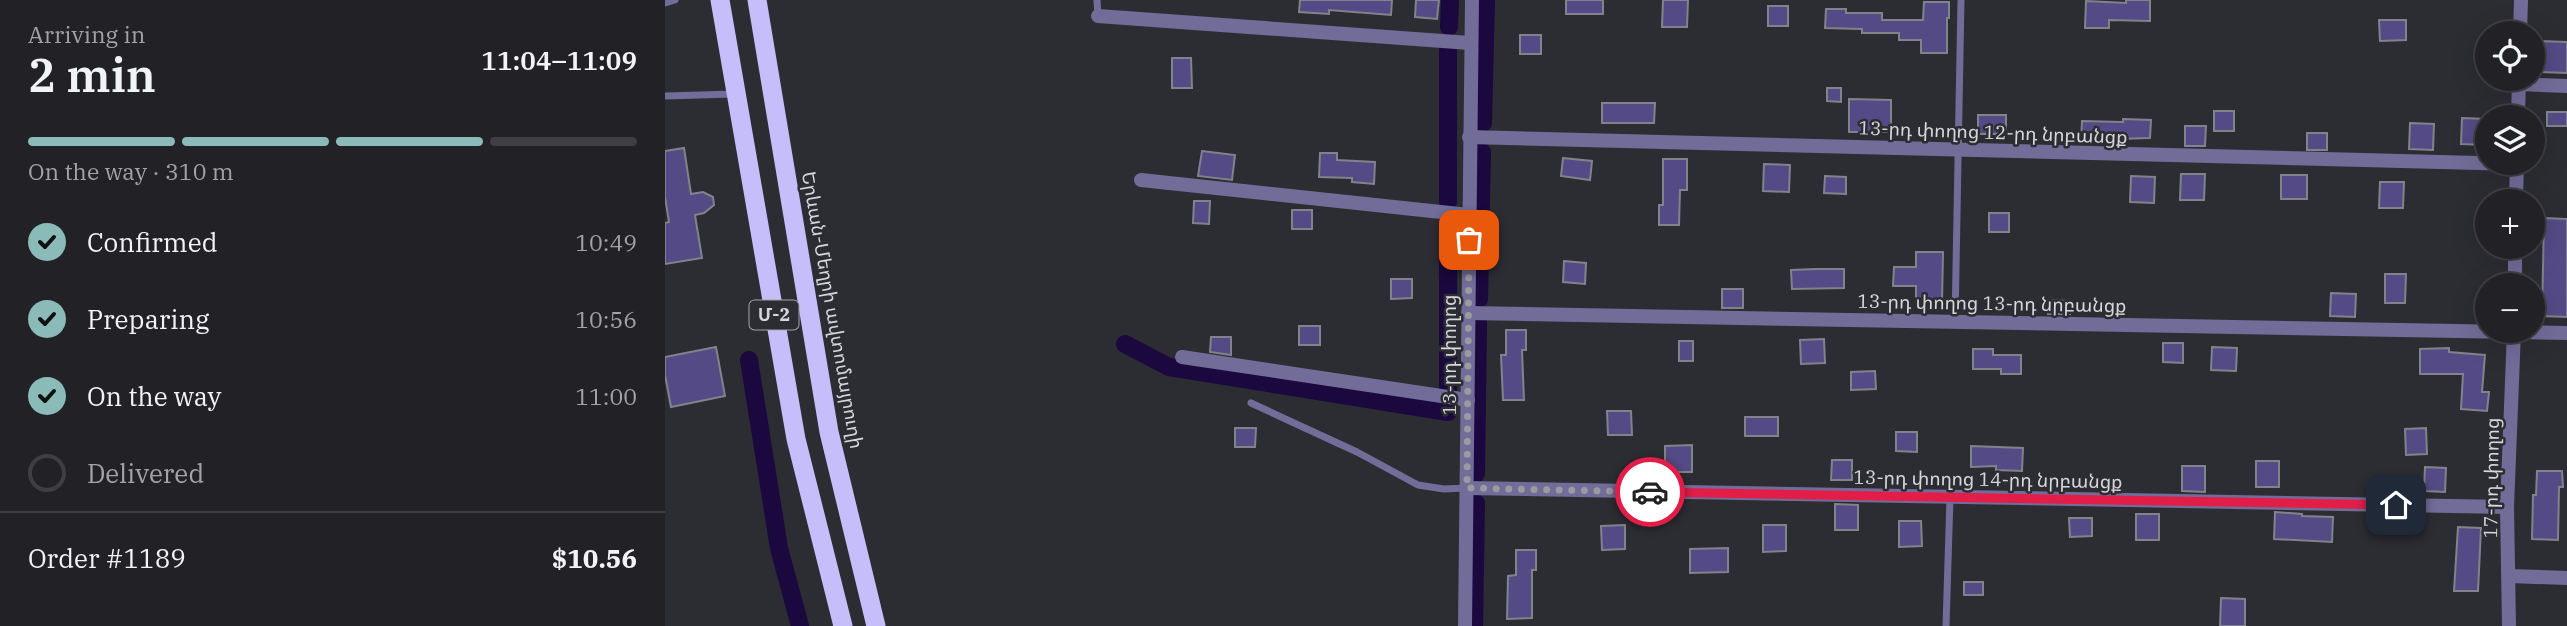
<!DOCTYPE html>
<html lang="en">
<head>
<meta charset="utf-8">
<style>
  body { margin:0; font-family:"IBM Plex Serif","Noto Sans Armenian",serif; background:#29292e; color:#f1f3f6; height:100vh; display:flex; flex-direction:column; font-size:26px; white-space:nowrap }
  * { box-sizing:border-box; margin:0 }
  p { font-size:23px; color:#a2a3a7 }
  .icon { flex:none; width:38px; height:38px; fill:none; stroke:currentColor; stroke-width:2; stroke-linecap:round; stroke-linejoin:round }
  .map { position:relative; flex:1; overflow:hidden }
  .side { display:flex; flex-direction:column; background:#212126; width:665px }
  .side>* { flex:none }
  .controls { position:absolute; left:1810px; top:21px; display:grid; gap:14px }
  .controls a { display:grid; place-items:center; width:70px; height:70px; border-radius:50%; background:#212126; box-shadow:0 7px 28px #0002,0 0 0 2px #3e3e43; font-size:35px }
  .pin { position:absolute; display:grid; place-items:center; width:60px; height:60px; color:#fff; margin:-30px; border-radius:14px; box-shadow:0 4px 10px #0006 }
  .courier { position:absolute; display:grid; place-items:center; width:70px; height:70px; margin:-35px; border:5px solid #e11d48; border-radius:50%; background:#fff; color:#222; box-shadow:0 2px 9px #0007 }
  .summary em { font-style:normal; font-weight:600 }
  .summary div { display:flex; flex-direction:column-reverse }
  .summary { display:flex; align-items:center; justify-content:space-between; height:119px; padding:0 28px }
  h1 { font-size:46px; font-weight:600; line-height:52px }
  .bar { display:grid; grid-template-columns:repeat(4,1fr); gap:10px 7px; align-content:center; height:84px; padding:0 28px }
  .bar i { height:9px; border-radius:5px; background:#3e3e43 }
  .bar .selected { background:#8bbbb9 }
  .bar p { grid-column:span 4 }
  .line { display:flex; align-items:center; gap:18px; padding:0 28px; border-top:2px solid #3e3e43 }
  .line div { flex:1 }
  ol { padding:0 28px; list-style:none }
  li { display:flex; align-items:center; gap:21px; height:77px }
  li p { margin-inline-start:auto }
  li .icon { padding:7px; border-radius:50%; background:#8bbbb9; color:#111; stroke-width:4 }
  li:last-child { color:#a2a3a7 }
  li i { width:38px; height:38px; border:4px solid #3e3e43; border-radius:50% }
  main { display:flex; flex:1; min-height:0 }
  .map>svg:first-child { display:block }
</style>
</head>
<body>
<main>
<section class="side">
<div class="summary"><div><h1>2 min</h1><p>Arriving in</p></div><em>11:04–11:09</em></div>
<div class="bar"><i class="selected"></i><i class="selected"></i><i class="selected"></i><i></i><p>On the way · 310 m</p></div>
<ol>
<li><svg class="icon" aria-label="check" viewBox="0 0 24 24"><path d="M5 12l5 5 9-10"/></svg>Confirmed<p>10:49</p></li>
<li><svg class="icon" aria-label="check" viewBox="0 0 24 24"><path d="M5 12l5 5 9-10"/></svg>Preparing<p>10:56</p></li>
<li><svg class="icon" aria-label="check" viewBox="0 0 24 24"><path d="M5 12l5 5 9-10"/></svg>On the way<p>11:00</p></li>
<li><i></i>Delivered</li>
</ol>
<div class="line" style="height:91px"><div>Order #1189</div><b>$10.56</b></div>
</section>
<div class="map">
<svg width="1902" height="626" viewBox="0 0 1902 626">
  <rect width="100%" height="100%" fill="#2c2c33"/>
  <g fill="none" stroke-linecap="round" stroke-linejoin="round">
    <g stroke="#1a083f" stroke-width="18">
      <path d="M784,27L785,0"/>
      <path d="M783,51V202"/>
      <path d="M818,123L821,0"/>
      <path d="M814,299L817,152"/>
      <path d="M460,344L504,367L783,412"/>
      <path d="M84,360L114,548L135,626"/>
      <path d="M783,389V227"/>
      <path d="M811,474L813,322"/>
      <path d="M809,626L811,503"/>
    </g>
  </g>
  <g fill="#544a85" stroke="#82828b" stroke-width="2">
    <path d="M635,0H727L726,15L664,10V14L634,12Z"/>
    <path d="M751,0H774L772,19L750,17Z"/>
    <rect x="901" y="0" width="37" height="14"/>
    <path d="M998,0H1023L1022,27H997Z"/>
    <path d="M1461,0H1485V21L1444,20V28H1420L1421,1L1461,3Z"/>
    <path d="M1259,2H1284V18H1282V53H1256V40H1234V33H1197V29L1160,28L1161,9H1181V13H1217V20H1258Z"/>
    <rect x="1103" y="6" width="20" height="20"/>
    <path d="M1714,20H1741V40L1715,41Z"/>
    <rect x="855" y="35" width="21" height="19"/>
    <path d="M1874,41L1902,42V73L1874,72Z"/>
    <path d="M507,58H526L527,88H507Z"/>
    <path d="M1162,88H1176V102L1162,101Z"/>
    <path d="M1184,99L1226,100V132H1184Z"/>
    <path d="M937,103H990L989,123H937Z"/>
    <rect x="1549" y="111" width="20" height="20"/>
    <rect x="1882" y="112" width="20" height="14"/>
    <rect x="1313" y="115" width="28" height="19"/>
    <path d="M1797,118L1821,119L1820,145L1796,144Z"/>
    <path d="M1458,119L1486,120L1485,138L1416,140L1417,121L1458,122Z"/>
    <path d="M1745,123L1769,124L1768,150L1744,149Z"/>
    <path d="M1520,126H1541L1540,146H1520Z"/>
    <rect x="1642" y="133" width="20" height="17"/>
    <path d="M19,148L26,194L38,192L48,197L49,205L39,213L30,215L37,258L0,264V223L4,222L0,197V151Z"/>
    <path d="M537,151L570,155L567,180L533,176Z"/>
    <path d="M655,153H672V160L710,162L709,184L687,182V178L654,177Z"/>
    <path d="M898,158L927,161L925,180L896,176Z"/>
    <path d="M998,159H1022V190H1015L1014,225H994V205H998Z"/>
    <path d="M1099,164L1125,165L1124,192L1098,191Z"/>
    <path d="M1516,174H1540L1539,200H1515Z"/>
    <rect x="1616" y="175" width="26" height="24"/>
    <path d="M1160,176L1181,177V194L1159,193Z"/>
    <path d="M1466,176L1490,177L1489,203L1465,202Z"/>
    <path d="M1715,182H1739L1738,208H1714Z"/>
    <path d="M529,201H545L544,224L528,223Z"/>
    <rect x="627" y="210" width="20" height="19"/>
    <rect x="1324" y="213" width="20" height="19"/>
    <path d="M1879,218L1902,219V317L1877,316Z"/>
    <path d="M1251,252H1278L1277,303H1251V286H1228L1229,267H1251Z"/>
    <path d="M899,261L921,263L920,284L898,282Z"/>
    <path d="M1151,269H1179V288L1127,289L1126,270Z"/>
    <path d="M1720,274H1741L1740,303H1720Z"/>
    <path d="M726,279H747V298L726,299Z"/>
    <rect x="1057" y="289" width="21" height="19"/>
    <path d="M1666,293L1691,294L1690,317L1665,316Z"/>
    <path d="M1383,300L1405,301V314H1383Z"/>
    <rect x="634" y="326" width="21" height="19"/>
    <path d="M841,330H861V350H857L859,400H838L836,355H841Z"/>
    <path d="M546,337H566V355L545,352Z"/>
    <path d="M1159,339L1160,363L1136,364L1135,340Z"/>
    <rect x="1014" y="341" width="14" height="20"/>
    <path d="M1498,343H1518V363L1498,362Z"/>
    <path d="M51,347L60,396L6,407L0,375V357Z"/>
    <path d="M1547,347L1572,348L1571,371L1546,370Z"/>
    <path d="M1784,348V352L1820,355L1817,392H1824L1822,411L1796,409L1798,374H1755V349Z"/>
    <path d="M1308,349H1328V355H1356V374H1336V369H1308Z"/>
    <path d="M1210,371L1211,389L1186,390V372Z"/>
    <path d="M942,411H966L967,435H943Z"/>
    <rect x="1080" y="417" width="33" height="19"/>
    <path d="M570,428H591L590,447H570Z"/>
    <path d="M1761,428L1762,454L1741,455L1740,429Z"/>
    <path d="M1231,432H1252V452L1231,451Z"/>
    <path d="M1027,445V472H1000V446Z"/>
    <path d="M1306,446L1358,448L1357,471L1331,470V466L1306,467Z"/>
    <path d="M1167,460H1187V480H1166Z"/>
    <rect x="1591" y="461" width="23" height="26"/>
    <path d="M1517,466H1540V492L1517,491Z"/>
    <path d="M1760,467L1781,468L1780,492L1759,491Z"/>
    <path d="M1872,471H1897L1898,487H1894L1893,540L1867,539L1868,495H1871Z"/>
    <path d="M1170,504L1193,505V530H1170Z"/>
    <path d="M1610,512L1637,514V516L1668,517L1667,542L1609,539Z"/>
    <rect x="1471" y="514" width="23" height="26"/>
    <path d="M1404,518H1427V536L1405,537Z"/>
    <path d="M1234,521H1256L1257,546L1234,547Z"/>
    <path d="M960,525V549L937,550L936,526Z"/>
    <path d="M1098,525H1121V551L1098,552Z"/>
    <path d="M1793,527L1816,528L1813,591H1789Z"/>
    <path d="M1063,548V572L1025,573V549Z"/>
    <path d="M851,550H871V570H867V618L842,619L843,576L851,575Z"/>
    <rect x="1299" y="582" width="19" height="13"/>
    <path d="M1556,598L1580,599V626H1555Z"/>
  </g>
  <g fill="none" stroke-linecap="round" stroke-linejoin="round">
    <g stroke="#726c99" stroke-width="7">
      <path d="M432,0L433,16"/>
      <path d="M0,3L10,0"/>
      <path d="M0,96L69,94"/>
      <path d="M1290,322L1296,0"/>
      <path d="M586,403L692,452L753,485L779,489L801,488"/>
      <path d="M1281,626L1285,497"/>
    </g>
    <g stroke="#726c99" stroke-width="14">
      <path d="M433,16L805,43"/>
      <path d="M1855,33L1856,0"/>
      <path d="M1853,84L1902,86"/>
      <path d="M1853,117L1854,79"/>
      <path d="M804,137C1153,146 1502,157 1852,164"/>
      <path d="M476,180L804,215"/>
      <path d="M1851,201L1852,163"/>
      <path d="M1850,285V247"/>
      <path d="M803,313L1902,333"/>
      <path d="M517,357L803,400"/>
      <path d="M802,488L1842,507"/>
      <path d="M1845,576L1902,578"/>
      <path d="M1844,626L1842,507L1849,331"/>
    </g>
    <path stroke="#726c99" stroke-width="14" d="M800,626L807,0"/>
    <g stroke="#c6befa" stroke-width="19">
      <path d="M55,0L131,439L178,626"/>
      <path d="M92,0L164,432L211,626"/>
    </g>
  </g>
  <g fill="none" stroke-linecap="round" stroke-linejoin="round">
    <path stroke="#9a9aa0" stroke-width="7" stroke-dasharray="0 12.6" d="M804,240L802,488L985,492"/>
    <path stroke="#e11d48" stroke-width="9" d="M985,492L1731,505"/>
  </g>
  <g text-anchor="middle" stroke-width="5" stroke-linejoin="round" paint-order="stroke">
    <rect fill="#2c2c33" stroke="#a3a3a9" stroke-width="2" x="84.5" y="300.5" width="49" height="29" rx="5"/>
    <g font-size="18" font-weight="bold" fill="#d6d6db">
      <text x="109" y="321">Մ-2</text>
    </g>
    <g font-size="19" fill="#d6d6db" stroke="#2c2c33">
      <text transform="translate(1328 132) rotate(2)" y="7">13-րդ փողոց 12-րդ նրբանցք</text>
      <text transform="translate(1327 303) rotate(1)" y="7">13-րդ փողոց 13-րդ նրբանցք</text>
      <text transform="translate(168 310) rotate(80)" y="7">Երևան-Մեղրի ավտոմայրուղի</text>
      <text transform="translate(784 355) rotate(-90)" y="7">13-րդ փողոց</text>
      <text transform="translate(1826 478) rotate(-89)" y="7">17-րդ փողոց</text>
      <text transform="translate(1323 479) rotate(1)" y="7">13-րդ փողոց 14-րդ նրբանցք</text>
    </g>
  </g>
</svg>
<div class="controls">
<a><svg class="icon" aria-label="locate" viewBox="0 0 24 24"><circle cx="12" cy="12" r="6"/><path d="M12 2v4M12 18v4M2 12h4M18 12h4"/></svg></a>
<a><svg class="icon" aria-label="layers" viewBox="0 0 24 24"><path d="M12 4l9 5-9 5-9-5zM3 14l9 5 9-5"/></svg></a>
<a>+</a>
<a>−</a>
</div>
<div class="pin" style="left:804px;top:240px;background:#ea580c"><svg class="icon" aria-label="bag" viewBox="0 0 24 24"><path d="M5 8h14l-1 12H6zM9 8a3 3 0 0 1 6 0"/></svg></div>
<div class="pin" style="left:1731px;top:505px;background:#1f2937"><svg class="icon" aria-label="home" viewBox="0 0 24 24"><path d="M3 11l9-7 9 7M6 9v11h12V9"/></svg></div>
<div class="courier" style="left:985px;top:492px"><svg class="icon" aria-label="car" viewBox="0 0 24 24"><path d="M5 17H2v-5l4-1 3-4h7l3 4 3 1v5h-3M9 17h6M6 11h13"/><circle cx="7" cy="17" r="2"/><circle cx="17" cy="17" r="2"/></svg></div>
</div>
</main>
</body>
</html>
